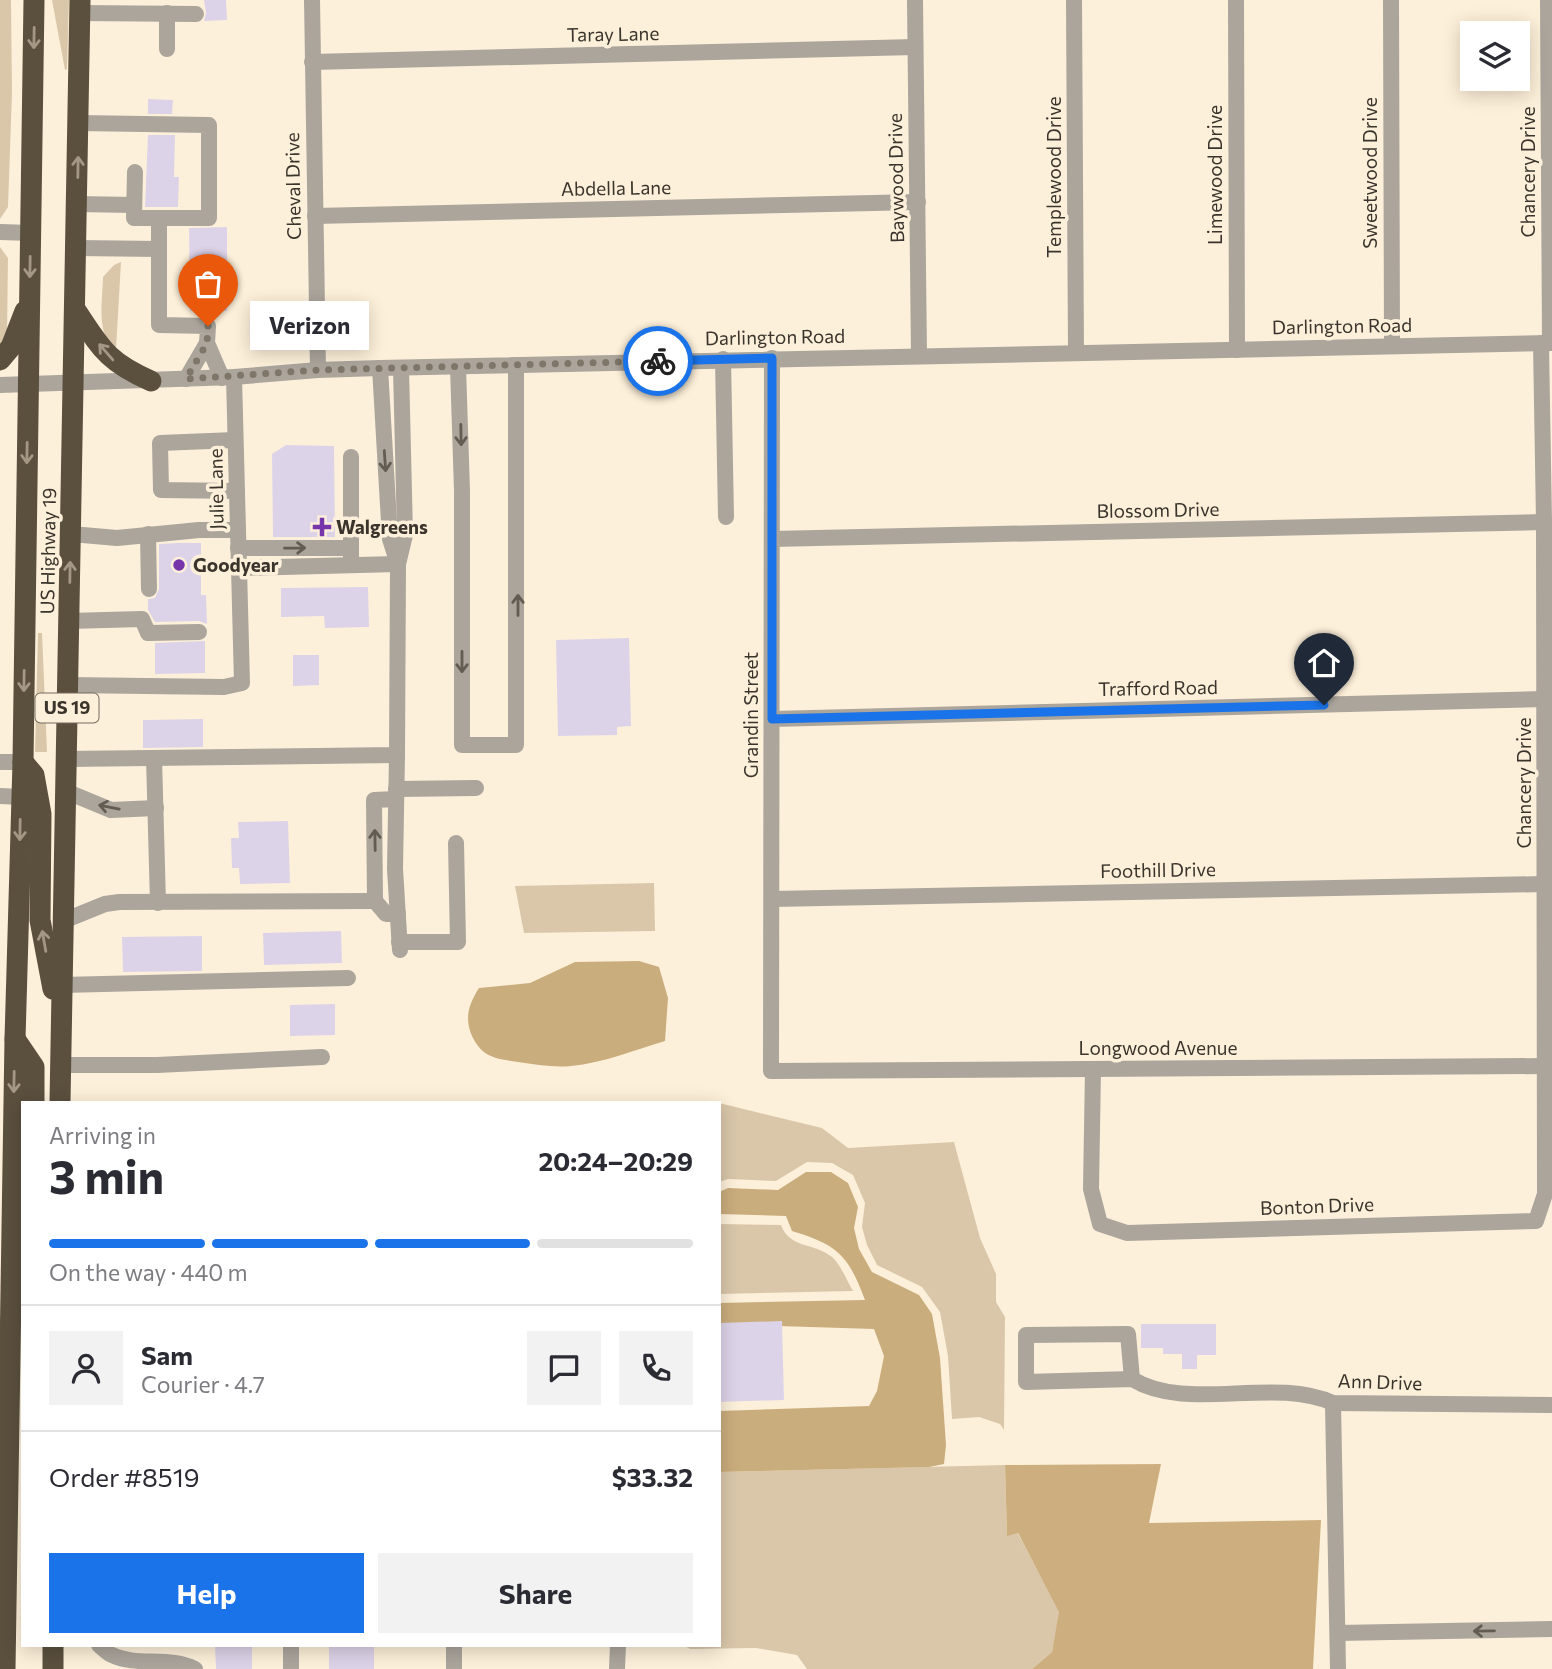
<!DOCTYPE html>
<html lang="en">
<head>
<meta charset="utf-8">
<style>
  body { margin:0; font-family:Commissioner,sans-serif; background:#f2f2f3; color:#2b2b33; height:100vh; display:flex; flex-direction:column; font-size:26px; white-space:nowrap }
  * { box-sizing:border-box; margin:0 }
  p { font-size:23px; color:#7c7c81 }
  .icon { flex:none; width:38px; height:38px; fill:none; stroke:currentColor; stroke-width:2; stroke-linecap:round; stroke-linejoin:round }
  .map { position:relative; flex:1; overflow:hidden }
  .side { position:absolute; left:21px; top:1101px; width:700px; height:546px; display:flex; flex-direction:column; background:#fff; border-radius:0px; box-shadow:0 4px 18px #0003 }
  .side>* { flex:none }
  .tools { position:absolute; left:1460px; top:21px; display:grid; gap:14px }
  .tools a { display:grid; place-items:center; width:70px; height:70px; border-radius:0px; background:#fff; box-shadow:0 4px 18px #0003; font-size:35px }
  .pin { position:absolute; display:grid; place-items:center; width:60px; height:60px; color:#fff; margin:-72px -30px; border-radius:50% 50% 50% 0; rotate:-45deg; box-shadow:0 0 7px #0007 }
  .pin .icon { rotate:45deg }
  .courier { position:absolute; display:grid; place-items:center; width:70px; height:70px; margin:-35px; border:5px solid #1a73e8; border-radius:50%; background:#fff; color:#222; box-shadow:0 2px 9px #0007 }
  .bubble { position:absolute; height:49px; border-radius:0px; background:#fff; box-shadow:0 4px 18px #0003; font-size:23px; font-weight:700; line-height:49px; text-align:center }
  .headline em { font-style:normal; font-weight:700 }
  .headline div { display:flex; flex-direction:column-reverse }
  .headline { display:flex; align-items:center; justify-content:space-between; height:119px; padding:0 28px }
  h1 { font-size:46px; font-weight:700; line-height:52px }
  .bar { display:grid; grid-template-columns:repeat(4,1fr); gap:10px 7px; align-content:center; height:84px; padding:0 28px }
  .bar i { height:9px; border-radius:5px; background:#e1e1e2 }
  .bar .selected { background:#1a73e8 }
  .bar p { grid-column:span 4 }
  .line { display:flex; align-items:center; gap:18px; padding:0 28px; border-top:2px solid #e1e1e2 }
  .line div { flex:1 }
  .round { display:grid; place-items:center; flex:none; width:74px; height:74px; border-radius:0px; background:#f2f2f3 }
  .cta { display:flex; gap:14px; margin-top:auto; padding:14px 28px }
  .cta a { flex:1; height:80px; border-radius:0px; background:#1a73e8; color:#fff; font-size:28px; font-weight:700; line-height:80px; text-align:center }
  .cta a+a { background:#f2f2f3; color:#2b2b33 }
  .map>svg:first-child { display:block }
</style>
</head>
<body>
<div class="map">
<svg width="1552" height="1669" viewBox="0 0 1552 1669">
  <rect width="100%" height="100%" fill="#fdf0da"/>
  <g fill="#dac7aa">
    <path d="M0,0H11L12,93L8,207L0,219Z"/>
    <path d="M52,0H69L67,69L65,70Z"/>
    <path d="M0,247L8,258L7,334L0,350Z"/>
    <path d="M121,262L116,349C95,337 103,297 103,277L114,265Z"/>
    <path d="M38,633H42L47,752H35Z"/>
    <path d="M654,883L655,931L524,933L515,886Z"/>
    <path d="M719,1103L822,1128L848,1148L954,1142L980,1238L996,1274V1302L1005,1317L1004,1430L1000,1424L979,1417L952,1419L948,1356L940,1312L922,1287L877,1265L867,1245L862,1227L865,1203L853,1175L832,1163L807,1162L776,1181L728,1179L719,1182Z"/>
    <path d="M719,1224L781,1225C790,1249 813,1242 832,1257C841,1265 847,1281 853,1291L719,1294Z"/>
    <path d="M1005,1465L1007,1535L1017,1532L1060,1612L1052,1652L1032,1669H807L797,1655L756,1648L690,1649L683,1645H719V1472Z"/>
  </g>
  <path fill="#cdaf7f" d="M1161,1464L1149,1523L1321,1520L1313,1669H1032L1052,1652L1059,1612L1018,1533L1007,1536L1005,1465Z"/>
  <g fill="#caad7d">
    <path d="M639,961L659,967L668,998L665,1041C635,1050 603,1063 571,1066C553,1068 535,1064 518,1062C498,1059 483,1058 473,1038C464,1020 468,1005 479,988L530,983L575,962Z"/>
    <path d="M806,1172H831L848,1183L858,1207L854,1228L859,1249L872,1272L919,1295L932,1314L940,1358L946,1445L944,1464L929,1467L719,1472V1411L869,1406L877,1391L884,1356L874,1329L719,1324V1303L865,1300C848,1255 838,1245 792,1231L786,1216L719,1214V1192L728,1188L778,1190Z"/>
  </g>
  <g fill="#ddd3e9">
    <path d="M204,0H226L227,20L204,21L206,13Z"/>
    <path d="M148,99L173,100L172,114H148Z"/>
    <path d="M148,135H175L174,177H179L178,207H145Z"/>
    <path d="M227,227V311H190L189,228Z"/>
    <path d="M286,445L334,446L335,537H273L272,454Z"/>
    <path d="M178,543H201V595H206L207,624L199,621L155,622L148,610V599L155,598L159,589V544Z"/>
    <path d="M368,587L369,627L325,628L324,616L281,617V588Z"/>
    <path d="M629,638L631,726L617,727V735L558,736L556,640Z"/>
    <path d="M205,641V673L155,674V643Z"/>
    <path d="M293,655H319V685L293,686Z"/>
    <path d="M203,719V747L143,748V720Z"/>
    <path d="M288,821L290,883L240,884L239,868H232L231,838H239L238,822Z"/>
    <path d="M341,931L342,963L264,965L263,933Z"/>
    <path d="M202,936V971L123,972L122,937Z"/>
    <path d="M335,1004V1035L290,1036V1005Z"/>
    <path d="M782,1321L784,1400L719,1402V1323Z"/>
    <path d="M1141,1324H1216V1355H1197V1369H1182V1354H1163V1348H1141Z"/>
    <path d="M215,1645H252V1669H216Z"/>
    <rect x="329" y="1645" width="45" height="24"/>
  </g>
  <g fill="none" stroke-linecap="round" stroke-linejoin="round">
    <g stroke="#aba59c" stroke-width="16">
      <path d="M312,0L318,370"/>
      <path d="M915,0L919,356"/>
      <path d="M1074,0L1076,353"/>
      <path d="M1236,0L1237,350"/>
      <path d="M1391,0L1392,345"/>
      <path d="M1548,0L1550,343"/>
      <path d="M80,13L196,14"/>
      <path d="M167,13V49"/>
      <path d="M312,62L915,47"/>
      <path d="M78,123L209,125V218H134L135,172"/>
      <path d="M77,204L134,205"/>
      <path d="M315,216L918,202"/>
      <path d="M159,227V325L208,326L207,343L222,378"/>
      <path d="M0,232L31,233"/>
      <path d="M76,248L159,249"/>
      <path d="M772,358L771,1071L1545,1066"/>
      <path d="M723,359L726,517"/>
      <path d="M458,367L462,491V745H516V365"/>
      <path d="M380,368L390,539L398,564"/>
      <path d="M186,379L207,343"/>
      <path d="M0,385L234,377L318,370L380,368L1552,343"/>
      <path d="M235,440L160,443L161,490L237,491"/>
      <path d="M351,457V559"/>
      <path d="M71,534L117,538L199,530H238"/>
      <path d="M148,534L149,589"/>
      <path d="M772,539L1544,522"/>
      <path d="M238,548H351"/>
      <path d="M239,568L398,564"/>
      <path d="M69,621L142,619L148,633L199,632"/>
      <path d="M68,685L224,687L242,683L234,377"/>
      <path d="M772,719L1545,699"/>
      <path d="M397,755L395,869L400,950"/>
      <path d="M154,758L158,903"/>
      <path d="M66,759L397,755L398,564L405,535L401,368"/>
      <path d="M0,762H23"/>
      <path d="M396,789L476,788"/>
      <path d="M65,791L111,810L156,808"/>
      <path d="M0,796L21,797"/>
      <path d="M396,799L374,800L375,901L386,914H398"/>
      <path d="M772,899L1545,884"/>
      <path d="M63,921L105,904L119,902L375,901"/>
      <path d="M399,942H458L456,843"/>
      <path d="M62,985L348,978"/>
      <path d="M60,1065H157L322,1057"/>
      <path d="M1093,1069L1091,1189L1100,1224L1127,1233L1536,1221L1545,1194L1544,522L1541,343"/>
      <path d="M1132,1379L1128,1334L1026,1335V1382L1132,1379C1188,1413 1272,1376 1333,1403L1552,1405"/>
      <path d="M1333,1403L1338,1669"/>
      <path d="M1338,1633L1552,1629"/>
      <path d="M99,1645C103,1648 107,1653 112,1655C137,1667 170,1656 195,1669"/>
      <path d="M291,1645V1669"/>
      <path d="M454,1645V1669"/>
      <path d="M617,1669L618,1645"/>
    </g>
    <g stroke="#5b503e" stroke-width="21">
      <path d="M75,309C101,348 106,361 151,381"/>
      <path d="M0,360L11,347L25,311"/>
      <path d="M23,762L34,775L41,814L40,920L53,989"/>
      <path d="M15,1039L34,1067V1102"/>
      <path d="M60,1102L80,0"/>
      <path d="M5,1669L15,1039L23,762L34,0"/>
      <path d="M53,1669V1645"/>
    </g>
  </g>
  <defs><path id="oneway-shaft" d="M-6 0H5M1.5-3L5.5 0L1.5 3" fill="none" stroke-width="1.6" stroke-linecap="round" stroke-linejoin="round" transform="scale(1.75)"/></defs>
  <g stroke="#a49884">
    <use href="#oneway-shaft" transform="translate(34 38) rotate(91)"/>
    <use href="#oneway-shaft" transform="translate(78 167) rotate(-89)"/>
    <use href="#oneway-shaft" transform="translate(30 267) rotate(91)"/>
    <use href="#oneway-shaft" transform="translate(106 352) rotate(-131)"/>
    <use href="#oneway-shaft" transform="translate(27 453) rotate(91)"/>
    <use href="#oneway-shaft" transform="translate(70 572) rotate(-89)"/>
    <use href="#oneway-shaft" transform="translate(24 681) rotate(91)"/>
    <use href="#oneway-shaft" transform="translate(20 830) rotate(91)"/>
    <use href="#oneway-shaft" transform="translate(44 941) rotate(-100)"/>
    <use href="#oneway-shaft" transform="translate(14 1082) rotate(91)"/>
  </g>
  <g stroke="#625c53">
    <use href="#oneway-shaft" transform="translate(461 435) rotate(89)"/>
    <use href="#oneway-shaft" transform="translate(385 461) rotate(86)"/>
    <use href="#oneway-shaft" transform="translate(295 548) rotate(-1)"/>
    <use href="#oneway-shaft" transform="translate(518 605) rotate(-90)"/>
    <use href="#oneway-shaft" transform="translate(462 662) rotate(90)"/>
    <use href="#oneway-shaft" transform="translate(109 807) rotate(-169)"/>
    <use href="#oneway-shaft" transform="translate(375 840) rotate(-91)"/>
    <use href="#oneway-shaft" transform="translate(1484 1631) rotate(179)"/>
  </g>
  <g fill="none" stroke-linecap="round" stroke-linejoin="round">
    <path stroke="#7e7669" stroke-width="7" stroke-dasharray="0 12.6" d="M208,326L207,343L186,379L318,370L658,361"/>
    <path stroke="#1a73e8" stroke-width="9" d="M658,361L772,358V719L1324,705"/>
  </g>
  <g fill="#7635aa" stroke="#fdf0da" stroke-width="2.5">
    <path d="M318.5 516.5h7v7h7v7h-7v7h-7v-7h-7v-7h7z"/>
    <circle cx="179" cy="565" r="7"/>
  </g>
  <g text-anchor="middle" stroke-width="7" stroke-linejoin="round" paint-order="stroke">
    <rect fill="#fdf0da" stroke="#746c60" stroke-width="2" x="35.5" y="693.5" width="63" height="29" rx="5"/>
    <g font-size="18" font-weight="bold" fill="#3a342c">
      <text x="67" y="714">US 19</text>
    </g>
    <g font-size="19" fill="#3a342c" stroke="#fdf0da">
      <text transform="translate(613 34) rotate(-1)" y="7">Taray Lane</text>
      <text transform="translate(1528 172) rotate(-90)" y="7">Chancery Drive</text>
      <text transform="translate(1370 173) rotate(-90)" y="7">Sweetwood Drive</text>
      <text transform="translate(1215 175) rotate(-90)" y="7">Limewood Drive</text>
      <text transform="translate(1054 177) rotate(-90)" y="7">Templewood Drive</text>
      <text transform="translate(896 178) rotate(-91)" y="7">Baywood Drive</text>
      <text transform="translate(293 186) rotate(-91)" y="7">Cheval Drive</text>
      <text transform="translate(616 188) rotate(-1)" y="7">Abdella Lane</text>
      <text transform="translate(1342 326) rotate(-1)" y="7">Darlington Road</text>
      <text transform="translate(775 337) rotate(-1)" y="7">Darlington Road</text>
      <text transform="translate(216 489) rotate(-91)" y="7">Julie Lane</text>
      <text transform="translate(1158 510) rotate(-1)" y="7">Blossom Drive</text>
      <text transform="translate(48 551) rotate(-89)" y="7">US Highway 19</text>
      <text transform="translate(1158 688) rotate(-1)" y="7">Trafford Road</text>
      <text transform="translate(751 715) rotate(-90)" y="7">Grandin Street</text>
      <text transform="translate(1524 783) rotate(-90)" y="7">Chancery Drive</text>
      <text transform="translate(1158 870) rotate(-1)" y="7">Foothill Drive</text>
      <text x="1158" y="1055">Longwood Avenue</text>
      <text transform="translate(1317 1206) rotate(-2)" y="7">Bonton Drive</text>
      <text transform="translate(1380 1382) rotate(2)" y="7">Ann Drive</text>
    </g>
    <g font-size="19" font-weight="bold" fill="#3a342c" stroke="#fdf0da" text-anchor="start">
      <text x="336" y="534">Walgreens</text>
      <text x="193" y="572">Goodyear</text>
    </g>
  </g>
</svg>
<div class="tools">
<a><svg class="icon" aria-label="layers" viewBox="0 0 24 24"><path d="M12 4l9 5-9 5-9-5zM3 14l9 5 9-5"/></svg></a>
</div>
<div class="pin" style="left:208px;top:326px;background:#ea580c"><svg class="icon" aria-label="bag" viewBox="0 0 24 24"><path d="M5 8h14l-1 12H6zM9 8a3 3 0 0 1 6 0"/></svg></div>
<div class="pin" style="left:1324px;top:705px;background:#1f2937"><svg class="icon" aria-label="home" viewBox="0 0 24 24"><path d="M3 11l9-7 9 7M6 9v11h12V9"/></svg></div>
<div class="courier" style="left:658px;top:361px"><svg class="icon" aria-label="bike" viewBox="0 0 24 24"><circle cx="6" cy="16" r="4"/><circle cx="18" cy="16" r="4"/><path d="M6 16l4-8h5l3 8M10 8l3 8H6M13 5h3"/></svg></div>
<div class="bubble" style="left:250px;top:301px;width:119px">Verizon</div>
<section class="side">
<div class="headline"><div><h1>3 min</h1><p>Arriving in</p></div><em>20:24–20:29</em></div>
<div class="bar"><i class="selected"></i><i class="selected"></i><i class="selected"></i><i></i><p>On the way · 440 m</p></div>
<div class="line" style="height:126px"><a class="round"><svg class="icon" aria-label="person" viewBox="0 0 24 24"><circle cx="12" cy="8" r="4"/><path d="M4 21q1-7 8-7t8 7"/></svg></a><div><b>Sam</b><p>Courier · 4.7</p></div><a class="round"><svg class="icon" aria-label="chat" viewBox="0 0 24 24"><path d="M4 5h16v11H9l-5 4z"/></svg></a><a class="round"><svg class="icon" aria-label="phone" viewBox="0 0 24 24"><path d="M5 4h4l2 5-3 2q2 4 5 5l2-3 5 2v4C11 20 4 13 5 4z"/></svg></a></div>
<div class="line" style="height:91px"><div>Order #8519</div><b>$33.32</b></div>
<div class="cta"><a>Help</a><a>Share</a></div>
</section>
</div>
</body>
</html>
